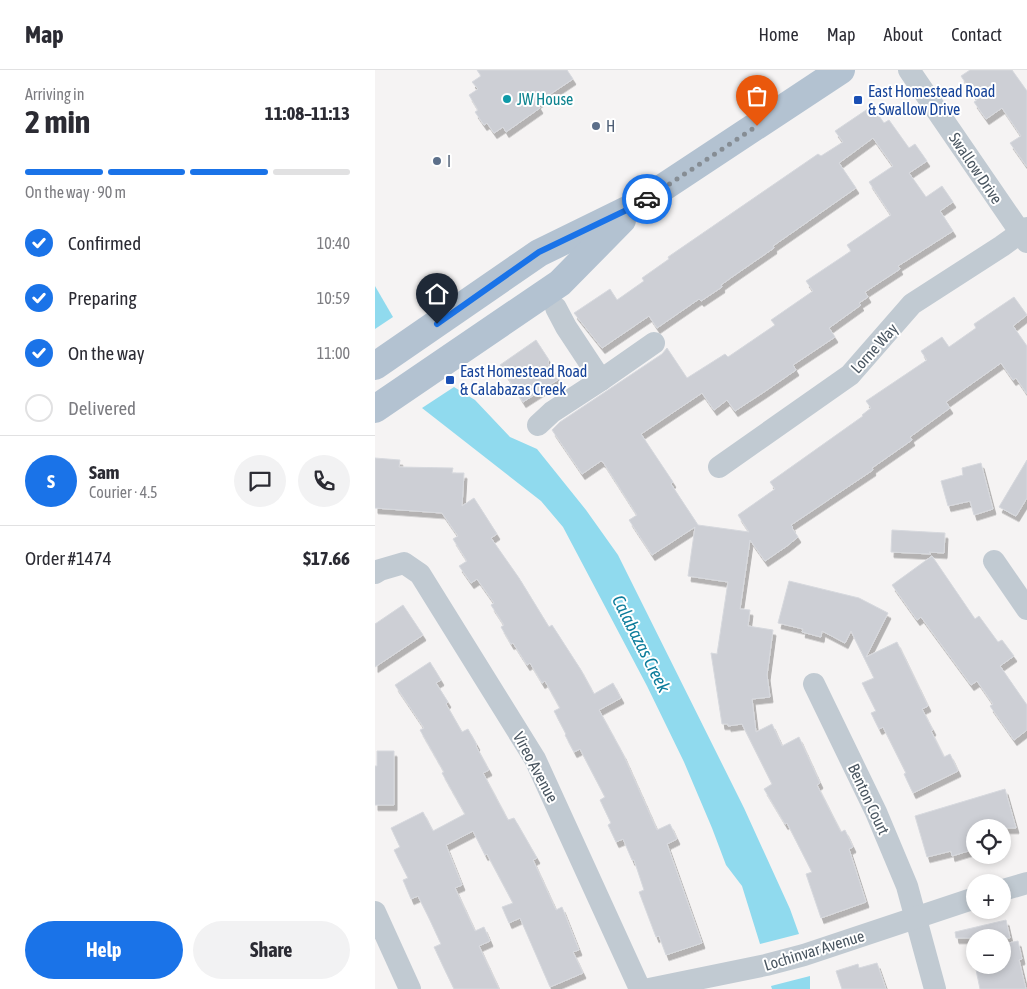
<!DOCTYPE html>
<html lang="en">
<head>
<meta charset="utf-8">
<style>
  body { margin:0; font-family:"Asap Condensed",sans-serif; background:#f2f2f3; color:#2b2b33; height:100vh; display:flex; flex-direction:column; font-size:19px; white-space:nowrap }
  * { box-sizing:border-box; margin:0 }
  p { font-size:16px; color:#7c7c81 }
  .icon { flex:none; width:28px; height:28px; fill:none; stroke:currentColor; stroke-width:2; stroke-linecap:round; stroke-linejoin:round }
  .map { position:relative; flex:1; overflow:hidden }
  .drawer { display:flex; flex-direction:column; background:#fff; width:375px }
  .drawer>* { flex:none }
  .controls { position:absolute; left:591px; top:749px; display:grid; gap:10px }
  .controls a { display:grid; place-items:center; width:45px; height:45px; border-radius:50%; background:#fff; box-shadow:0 2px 8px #0003; font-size:25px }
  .pin { position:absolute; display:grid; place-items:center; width:42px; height:42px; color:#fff; margin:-51px -21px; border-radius:50% 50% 50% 0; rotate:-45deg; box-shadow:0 0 5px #0007 }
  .pin .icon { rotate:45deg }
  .courier { position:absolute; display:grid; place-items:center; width:50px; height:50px; margin:-25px; border:4px solid #1a73e8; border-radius:50%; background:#fff; color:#222; box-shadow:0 1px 6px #0007 }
  .summary em { font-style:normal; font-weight:700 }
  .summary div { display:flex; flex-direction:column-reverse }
  .summary { display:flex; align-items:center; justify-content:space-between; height:85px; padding:0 25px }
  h1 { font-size:32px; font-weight:700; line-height:38px }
  .bar { display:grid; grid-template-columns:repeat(4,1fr); gap:8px 5px; align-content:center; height:60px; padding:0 25px }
  .bar i { height:6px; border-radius:4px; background:#e1e1e2 }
  .bar .selected { background:#1a73e8 }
  .bar p { grid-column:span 4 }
  .line { display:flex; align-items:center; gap:12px; padding:0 25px; border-top:1px solid #e1e1e2 }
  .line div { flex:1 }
  .round { display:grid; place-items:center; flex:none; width:52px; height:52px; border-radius:26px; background:#f2f2f3 }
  ol { padding:0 25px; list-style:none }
  li { display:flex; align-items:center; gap:15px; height:55px }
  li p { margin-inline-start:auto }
  li .icon { padding:5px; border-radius:50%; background:#1a73e8; color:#fff; stroke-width:4 }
  li:last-child { color:#7c7c81 }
  li i { width:28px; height:28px; border:2px solid #e1e1e2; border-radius:50% }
  .button { display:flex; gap:10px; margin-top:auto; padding:10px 25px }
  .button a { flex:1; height:58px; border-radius:30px; background:#1a73e8; color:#fff; font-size:20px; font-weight:700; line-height:58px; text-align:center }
  .button a+a { background:#f2f2f3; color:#2b2b33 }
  header { display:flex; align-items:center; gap:30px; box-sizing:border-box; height:70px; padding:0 25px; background:#fff; border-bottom:1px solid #e1e1e2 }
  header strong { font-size:24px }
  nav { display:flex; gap:28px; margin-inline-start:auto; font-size:18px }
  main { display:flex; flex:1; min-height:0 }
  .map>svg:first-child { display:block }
</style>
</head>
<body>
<header>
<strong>Map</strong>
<nav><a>Home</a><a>Map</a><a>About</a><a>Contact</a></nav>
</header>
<main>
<section class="drawer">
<div class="summary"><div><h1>2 min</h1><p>Arriving in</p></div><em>11:08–11:13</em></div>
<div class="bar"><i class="selected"></i><i class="selected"></i><i class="selected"></i><i></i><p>On the way · 90 m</p></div>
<ol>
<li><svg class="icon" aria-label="check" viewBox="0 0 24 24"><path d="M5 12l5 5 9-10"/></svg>Confirmed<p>10:40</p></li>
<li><svg class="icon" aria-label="check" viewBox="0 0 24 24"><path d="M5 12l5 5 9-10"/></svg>Preparing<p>10:59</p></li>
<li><svg class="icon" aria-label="check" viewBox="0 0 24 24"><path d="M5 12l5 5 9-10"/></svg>On the way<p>11:00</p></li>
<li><i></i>Delivered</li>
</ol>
<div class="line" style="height:90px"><b class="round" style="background:#1a73e8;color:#fff">S</b><div><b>Sam</b><p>Courier · 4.5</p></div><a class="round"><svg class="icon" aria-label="chat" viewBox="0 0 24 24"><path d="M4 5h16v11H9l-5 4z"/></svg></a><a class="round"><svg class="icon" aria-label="phone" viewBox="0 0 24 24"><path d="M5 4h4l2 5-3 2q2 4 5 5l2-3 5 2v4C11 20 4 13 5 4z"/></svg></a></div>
<div class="line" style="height:65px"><div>Order #1474</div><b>$17.66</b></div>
<div class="button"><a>Help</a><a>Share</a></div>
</section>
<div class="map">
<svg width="652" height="919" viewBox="0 0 652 919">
  <defs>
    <filter id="shadow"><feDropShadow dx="3" dy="5.5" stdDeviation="0" flood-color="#0004"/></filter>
  </defs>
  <rect width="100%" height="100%" fill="#f5f3f3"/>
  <g fill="#90daee">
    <path d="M0,216L18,247L0,259Z"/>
    <path d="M79,317L100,330L135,367L162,379L211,440L243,485L369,738L415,839L424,864L385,874L367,816L351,795L337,758L309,692L272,616L188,457L166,431L47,338Z"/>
    <path d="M435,906V919H397L396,916Z"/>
  </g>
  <g fill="#cdcfd5" stroke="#d7d9de" filter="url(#shadow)">
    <path d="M102,0H192L198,9L162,33L165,38L131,62L128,57L119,63L112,53L109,55L100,42L103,40L94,25L103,19L97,12L106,6Z"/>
    <path d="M595,0H637L652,21V97L635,73L646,66L627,38L611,49L599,32L602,30L586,6Z"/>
    <path d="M497,36L509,53L514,50L534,78L540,74L552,91L534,103L551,127L567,116L578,132L565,141L578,161L523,196L525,199L490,222L493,227L484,233L486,235L454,258L460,267L418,295L421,300L389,322L360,341L352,330L339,340L327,323L266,364L298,412L296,414L323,455L374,462L363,445L400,419L395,412L488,346L487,345L496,338L491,331L552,290L546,281L567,267L574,277L601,258L599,254L639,227L652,245L638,256L652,276V324L641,308L638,310L626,293L571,332L575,338L535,367L537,370L497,398L498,400L416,455L418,457L417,458L423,467L412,476L390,491L375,470L365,539L375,540L373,556L398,560L392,605L395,627L377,629L381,662L397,654L407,676L424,667L445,713L442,715L466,762L470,760L478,777L474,779L491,832L446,848L431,804L437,802L412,753L410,754L389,719L397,714L367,654L353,656V654H347L336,583L342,584L353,512L313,506L320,457L277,485L254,450L262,445L228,392L226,391L207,404L177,360L185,352L287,284L292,278L312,308L350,284L353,287L400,255L396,250L438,221L431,211L476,181L472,175L516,145L494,112L518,96L498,68L464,93L481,118L398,176L399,178L357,207L346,215L347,217L326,231L324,229L282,258L274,246L227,278L199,243L235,219L242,230L269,211L267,208L294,189L293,187L443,84L446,86L468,72L460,61Z"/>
    <path d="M161,270L174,290L173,293L184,309L148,332L125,295Z"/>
    <path d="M0,388L25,390L24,397L78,398L77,403H89L87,436L99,428L122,464L116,468L144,508L174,557L177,555L206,600L219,624L238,613L246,628L224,640L248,684L282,760L295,754L302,769L292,774L327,873L291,885L284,866L281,867L264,822L269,820L259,790H257L248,769L241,772L233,755L236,753L225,730L230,727L205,679L199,682L190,665L191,664L179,641L185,638L170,611L167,613L155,593L152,595L138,573L136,574L126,557L129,555L116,535L119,533L102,509L96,513L84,496L92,491L78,469L83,466L67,443L0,438Z"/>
    <path d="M652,390V428L641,446L624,437Z"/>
    <path d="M606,393L618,439L599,445L595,431L573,436L566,411L588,405L587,398Z"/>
    <path d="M517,460L570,463L569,483L554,482L556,484L516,482Z"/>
    <path d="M557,486L600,549L604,546L623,572L627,570L639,586L625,596L652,635V660L639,670L615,636L618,634L602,611L596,615L546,547L542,550L517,515Z"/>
    <path d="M414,511L484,528L513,543L491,587L522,572L553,636L547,639L558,660L556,661L569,687L575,684L583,701L538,723L529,704L531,703L508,657L504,659L496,643L501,641L487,613L499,608L476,561L470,573L447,561L446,567L427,562L428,559L403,553Z"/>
    <path d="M28,535L48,565L0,597V554Z"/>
    <path d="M55,592L66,610L61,613L73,632L71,634L87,662L93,659L102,675L101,676L114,700L108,703L133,750L139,748L162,788L158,790L181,840L187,837L204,880L198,882L208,903L175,917L145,848L134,853L127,837L138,833L112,784L110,785L98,761L71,775L87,815L80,818L100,861L109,857L115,871L104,876L124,919H79L67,894L59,877L66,874L53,846L43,826L36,829L28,810L33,808L19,780L25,777L16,758L48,742L58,761L90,744L67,703L69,702L45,660L49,658L20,615Z"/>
    <path d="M2,681H19V735H0V696H2Z"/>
    <path d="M630,719L641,758H600V779L577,786L576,781L552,787L540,746Z"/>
    <path d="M631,850L635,868H581L580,862Z"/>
    <path d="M643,871L647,889L644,890L651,919H605L600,895H628V874Z"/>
    <path d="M502,893L511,919H467L461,901L483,894L484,898Z"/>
  </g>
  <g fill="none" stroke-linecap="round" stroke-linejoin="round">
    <g stroke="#c1cad2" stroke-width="22">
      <path d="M534,0L652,172"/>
      <path d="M226,310L279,273"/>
      <path d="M163,355L177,342L226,310L191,257L181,238"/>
      <path d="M344,397L475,305L537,234L627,176L652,158"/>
      <path d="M619,491L652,539"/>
      <path d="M0,503L5,500L29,493L45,504L160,689L265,919"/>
      <path d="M439,614L501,742L532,816L560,919"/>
      <path d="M628,820L652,813"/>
      <path d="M0,842L35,919"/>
      <path d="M274,919L391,895L429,885L600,828"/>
    </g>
    <g stroke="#b3c2d1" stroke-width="28">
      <path d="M0,296L164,183L260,136L466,0"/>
      <path d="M0,339L185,213L247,150"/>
    </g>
  </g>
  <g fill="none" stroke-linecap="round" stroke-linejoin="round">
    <path stroke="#868d94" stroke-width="5" stroke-dasharray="0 9" d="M272,129L382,56"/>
    <path stroke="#1a73e8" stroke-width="6" d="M62,254L164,182L260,136L272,129"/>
  </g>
  <circle fill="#0f9aa8" stroke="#fff" stroke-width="2" cx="132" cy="29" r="5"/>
  <g fill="#1a4fb4" stroke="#fff" stroke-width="2">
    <rect x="478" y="25" width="10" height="10" rx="2.5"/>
    <rect x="70" y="305" width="10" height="10" rx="2.5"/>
  </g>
  <g fill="#5c6f8a" stroke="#fff" stroke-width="2">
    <circle cx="221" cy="56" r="5"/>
    <circle cx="62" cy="91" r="5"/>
  </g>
  <g text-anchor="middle" stroke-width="4" stroke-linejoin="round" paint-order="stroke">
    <g font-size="16" fill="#164399" stroke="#fff" text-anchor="start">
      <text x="493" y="27">East Homestead Road<tspan x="493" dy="18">&amp; Swallow Drive</tspan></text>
      <text x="85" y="307">East Homestead Road<tspan x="85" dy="18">&amp; Calabazas Creek</tspan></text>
    </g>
    <g font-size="16" fill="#0d838f" stroke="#fff" text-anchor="start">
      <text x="142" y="35">JW House</text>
    </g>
    <g font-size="16" fill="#4e5e75" stroke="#fff" text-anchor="start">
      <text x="231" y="62">H</text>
      <text x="72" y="97">I</text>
    </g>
    <g font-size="16" fill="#4a5661" stroke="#fff">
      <text transform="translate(601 98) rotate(56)" y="6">Swallow Drive</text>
      <text transform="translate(499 278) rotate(-48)" y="6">Lorne Way</text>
      <text transform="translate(161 697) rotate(62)" y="6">Vireo Avenue</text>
      <text transform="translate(494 729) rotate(65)" y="6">Benton Court</text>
      <text transform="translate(439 880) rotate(-17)" y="6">Lochinvar Avenue</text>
    </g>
    <g font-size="18" font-style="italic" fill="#0c7c9b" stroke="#fff">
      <text transform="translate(266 574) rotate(63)" y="6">Calabazas Creek</text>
    </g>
  </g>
</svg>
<div class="controls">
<a><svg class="icon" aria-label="locate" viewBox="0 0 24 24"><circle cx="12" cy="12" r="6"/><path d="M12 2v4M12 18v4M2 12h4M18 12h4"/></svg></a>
<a>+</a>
<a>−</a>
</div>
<div class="pin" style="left:382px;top:56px;background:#ea580c"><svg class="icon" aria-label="bag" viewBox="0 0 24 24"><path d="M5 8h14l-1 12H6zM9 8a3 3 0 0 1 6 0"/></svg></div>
<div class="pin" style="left:62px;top:254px;background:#1f2937"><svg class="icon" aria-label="home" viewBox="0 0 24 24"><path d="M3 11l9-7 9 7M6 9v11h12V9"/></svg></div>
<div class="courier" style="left:272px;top:129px"><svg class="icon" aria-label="car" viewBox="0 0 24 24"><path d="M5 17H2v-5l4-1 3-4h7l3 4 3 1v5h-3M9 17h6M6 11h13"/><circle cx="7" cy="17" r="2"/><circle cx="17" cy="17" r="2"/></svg></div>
</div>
</main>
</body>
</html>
